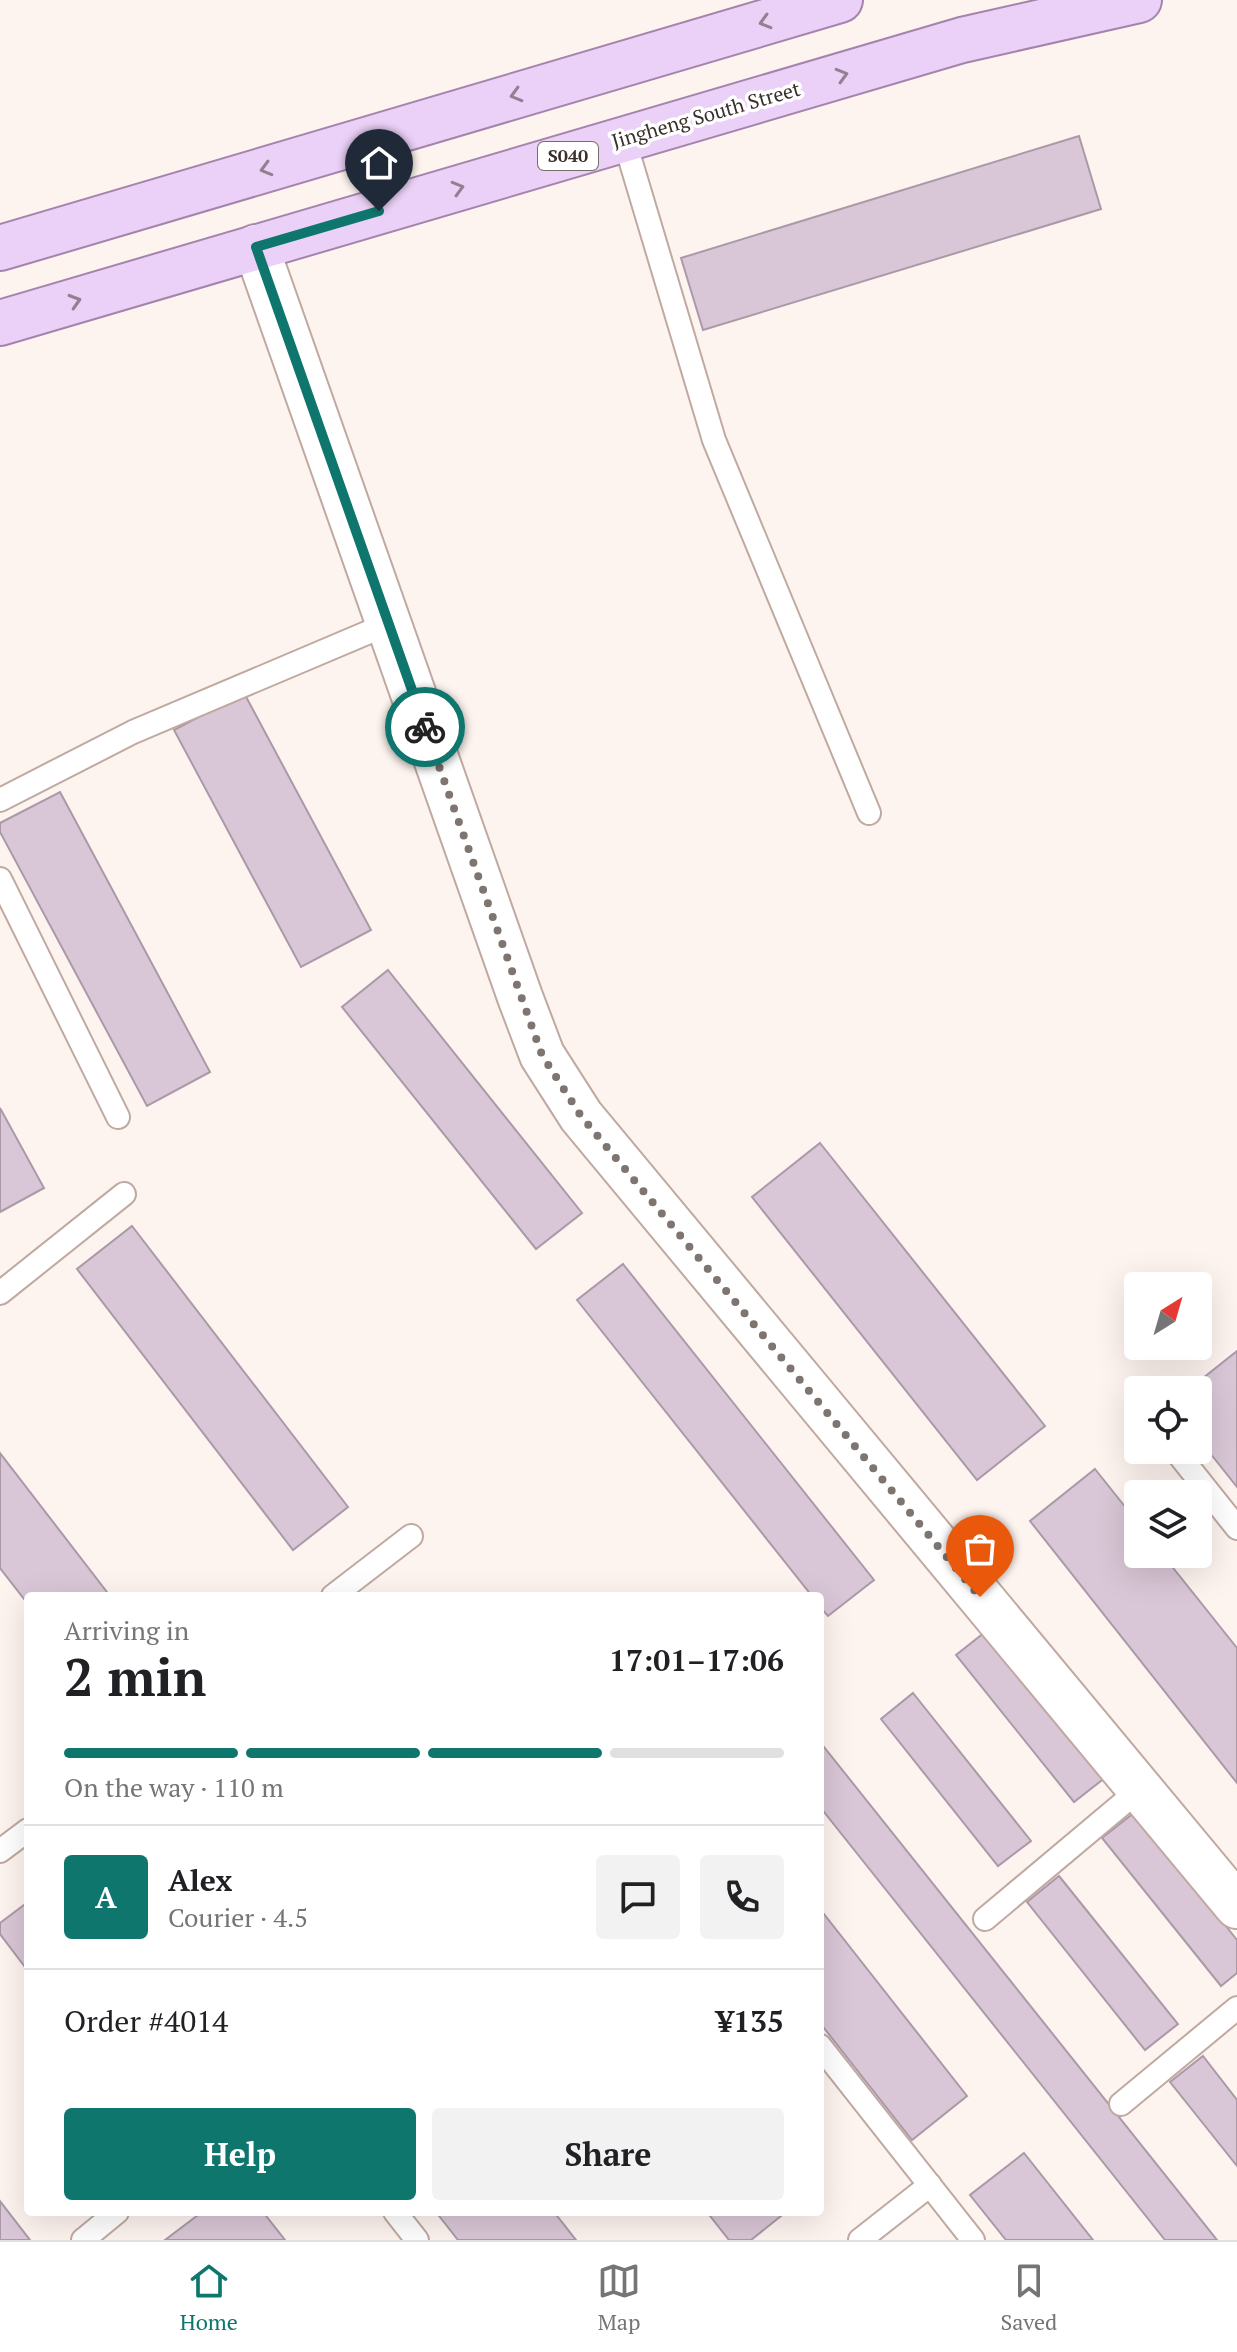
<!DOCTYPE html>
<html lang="en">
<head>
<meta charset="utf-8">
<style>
  body { margin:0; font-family:"PT Serif",serif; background:#f2f2f2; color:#202124; height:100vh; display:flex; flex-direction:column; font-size:30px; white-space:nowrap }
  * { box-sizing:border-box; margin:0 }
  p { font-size:26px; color:#757577 }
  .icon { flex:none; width:44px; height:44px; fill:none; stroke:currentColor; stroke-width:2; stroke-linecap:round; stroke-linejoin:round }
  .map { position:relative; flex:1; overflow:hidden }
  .sheet { position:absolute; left:24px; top:1592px; width:800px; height:624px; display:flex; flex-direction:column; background:#fff; border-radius:8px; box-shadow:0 8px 32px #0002 }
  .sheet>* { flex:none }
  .needle { width:52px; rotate:37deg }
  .controls { position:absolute; left:1124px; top:1272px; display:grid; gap:16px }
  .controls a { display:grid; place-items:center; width:88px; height:88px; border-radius:8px; background:#fff; box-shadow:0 8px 32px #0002; font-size:40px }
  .pin { position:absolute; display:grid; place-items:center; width:68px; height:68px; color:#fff; margin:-82px -34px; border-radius:50% 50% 50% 0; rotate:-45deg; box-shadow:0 0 8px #0007 }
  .pin .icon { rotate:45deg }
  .courier { position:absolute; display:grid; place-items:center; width:80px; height:80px; margin:-40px; border:6px solid #0f766e; border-radius:50%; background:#fff; color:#222; box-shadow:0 2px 10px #0007 }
  .head em { font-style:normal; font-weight:700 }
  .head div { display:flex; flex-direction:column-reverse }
  .head { display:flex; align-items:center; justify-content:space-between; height:136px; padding:0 40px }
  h1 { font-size:52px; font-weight:700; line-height:60px }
  .bar { display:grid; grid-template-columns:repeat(4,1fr); gap:12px 8px; align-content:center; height:96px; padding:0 40px }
  .bar i { height:10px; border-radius:6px; background:#e0e0e0 }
  .bar .active { background:#0f766e }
  .bar p { grid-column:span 4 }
  .line { display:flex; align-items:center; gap:20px; padding:0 40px; border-top:2px solid #e0e0e0 }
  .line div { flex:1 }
  .round { display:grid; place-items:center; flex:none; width:84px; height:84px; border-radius:8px; background:#f2f2f2 }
  .button { display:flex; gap:16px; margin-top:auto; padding:16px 40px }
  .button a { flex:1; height:92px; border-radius:8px; background:#0f766e; color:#fff; font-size:32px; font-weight:700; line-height:92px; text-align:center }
  .button a+a { background:#f2f2f2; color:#202124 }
  .tabs { display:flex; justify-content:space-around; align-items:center; height:112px; border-top:2px solid #e0e0e0; background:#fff; font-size:22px; color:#757577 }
  .tabs a { display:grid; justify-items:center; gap:4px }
  .tabs .active { color:#0f766e }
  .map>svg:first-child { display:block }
</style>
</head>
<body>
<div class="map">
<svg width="1237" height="2240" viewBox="0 0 1237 2240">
  <rect width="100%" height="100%" fill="#fdf3ef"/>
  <g fill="#d9c6d6" stroke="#ab99a8" stroke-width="2">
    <path d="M1079,136L1101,209L703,330L681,258Z"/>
    <path d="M244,693L371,930L301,967L174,730Z"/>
    <path d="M60,792L210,1072L147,1106L0,832V823Z"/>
    <path d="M388,970L582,1213L536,1249L342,1007Z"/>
    <path d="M0,1108L44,1188L0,1212Z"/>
    <path d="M820,1143L1045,1426L977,1480L752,1197Z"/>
    <path d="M132,1226L348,1507L293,1550L77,1269Z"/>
    <path d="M623,1264L874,1580L828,1616L820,1607V1596H812L577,1300Z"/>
    <path d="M1237,1351V1487L1198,1438V1390H1188Z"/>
    <path d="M0,1453L110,1596H28V1604L0,1568Z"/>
    <path d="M1095,1469L1138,1523V1554H1162L1237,1648V1783L1030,1521Z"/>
    <path d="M989,1629L1106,1777L1074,1802L956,1655Z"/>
    <path d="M913,1693L1031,1841L998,1866L881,1719Z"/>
    <path d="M820,1742L1217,2240H1165L820,1807Z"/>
    <path d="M1135,1812L1237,1940V1973L1221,1986L1102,1838Z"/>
    <path d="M1059,1876L1178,2024L1145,2050L1027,1902Z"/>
    <path d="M28,1902V1971L0,1934V1923Z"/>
    <path d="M820,1909L967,2096L912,2140L820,2023Z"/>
    <path d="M1203,2056L1237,2100V2166L1170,2082Z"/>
    <path d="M1024,2153L1093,2240H1006L970,2195Z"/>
    <path d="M0,2201L30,2240H0Z"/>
    <path d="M202,2212H263L285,2240H165Z"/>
    <path d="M436,2212H554L576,2240H458Z"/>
    <path d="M707,2212H786L751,2240H729Z"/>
  </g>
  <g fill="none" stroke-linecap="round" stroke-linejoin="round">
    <defs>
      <g id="lane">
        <path d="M624,139L714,440L869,813"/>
        <path d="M0,800L133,732L388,624"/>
        <path d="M0,879L118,1117"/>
        <path d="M0,1293L124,1194"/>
        <path d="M1175,1450L1237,1528"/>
        <path d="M333,1596L411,1536"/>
        <path d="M0,1851L28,1830"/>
        <path d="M985,1919L1140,1789"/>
        <path d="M820,2046L973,2240"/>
        <path d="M1121,2104L1237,2008"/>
        <path d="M395,2212L417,2240"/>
        <path d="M83,2240L117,2212"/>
        <path d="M860,2240L930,2185"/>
      </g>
      <path id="street" d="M256,247L520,997L542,1055L581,1116L1237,1906"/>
      <g id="primary">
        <path d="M0,248L840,0"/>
        <path d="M0,323L962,40L1139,0"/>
      </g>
    </defs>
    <use href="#lane" stroke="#c0a9a0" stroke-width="26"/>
    <use href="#street" stroke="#c0a9a0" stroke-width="48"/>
    <use href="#primary" stroke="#a484ac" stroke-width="48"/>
    <use href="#lane" stroke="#fff" stroke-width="22"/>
    <use href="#street" stroke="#fff" stroke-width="44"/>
    <use href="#primary" stroke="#ebd1f7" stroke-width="44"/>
  </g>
  <defs><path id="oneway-chevron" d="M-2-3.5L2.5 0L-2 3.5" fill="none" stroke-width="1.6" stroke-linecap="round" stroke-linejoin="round" transform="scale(2)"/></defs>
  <g stroke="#928092">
    <use href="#oneway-chevron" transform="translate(765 22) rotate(164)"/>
    <use href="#oneway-chevron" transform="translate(842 75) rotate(-16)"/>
    <use href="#oneway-chevron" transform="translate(516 95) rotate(164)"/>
    <use href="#oneway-chevron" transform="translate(266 169) rotate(164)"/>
    <use href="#oneway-chevron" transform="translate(458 188) rotate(-16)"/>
    <use href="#oneway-chevron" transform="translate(75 301) rotate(-17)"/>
  </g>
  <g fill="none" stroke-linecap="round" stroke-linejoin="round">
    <path stroke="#7e7470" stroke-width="8" stroke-dasharray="0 14.4" d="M425,727L542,1055L581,1116L980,1597"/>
    <path stroke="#0f766e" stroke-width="10" d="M379,211L256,247L425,727"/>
  </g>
  <g text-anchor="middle" stroke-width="7" stroke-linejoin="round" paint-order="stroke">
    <rect fill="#fff" stroke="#746e6b" stroke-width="2" x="538" y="142" width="60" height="28" rx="6"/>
    <g font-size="18" font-weight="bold" fill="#39302c">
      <text x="568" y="162">S040</text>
    </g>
    <g font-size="20" fill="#39302c" stroke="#fff">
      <text transform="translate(706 115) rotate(-16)" y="7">Jingheng South Street</text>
    </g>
  </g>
</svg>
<div class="controls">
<a><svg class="needle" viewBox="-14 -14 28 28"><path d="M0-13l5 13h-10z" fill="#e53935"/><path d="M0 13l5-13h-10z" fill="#757577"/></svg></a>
<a><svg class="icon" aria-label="locate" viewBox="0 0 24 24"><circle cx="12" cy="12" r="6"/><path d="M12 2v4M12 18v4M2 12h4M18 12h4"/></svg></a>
<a><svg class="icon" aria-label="layers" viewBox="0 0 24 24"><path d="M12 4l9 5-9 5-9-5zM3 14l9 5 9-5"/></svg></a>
</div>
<div class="pin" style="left:980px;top:1597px;background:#ea580c"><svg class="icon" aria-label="bag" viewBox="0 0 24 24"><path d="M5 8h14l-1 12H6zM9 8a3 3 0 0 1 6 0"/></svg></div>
<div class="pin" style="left:379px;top:211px;background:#1f2937"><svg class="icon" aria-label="home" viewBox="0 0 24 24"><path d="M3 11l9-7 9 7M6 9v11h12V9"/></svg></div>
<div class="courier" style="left:425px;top:727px"><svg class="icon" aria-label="bike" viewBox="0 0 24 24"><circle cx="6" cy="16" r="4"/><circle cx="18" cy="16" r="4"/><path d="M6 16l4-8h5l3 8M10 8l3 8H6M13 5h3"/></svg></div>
<section class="sheet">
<div class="head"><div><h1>2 min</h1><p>Arriving in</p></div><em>17:01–17:06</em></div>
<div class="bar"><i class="active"></i><i class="active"></i><i class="active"></i><i></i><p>On the way · 110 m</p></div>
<div class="line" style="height:144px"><b class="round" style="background:#0f766e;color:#fff">A</b><div><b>Alex</b><p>Courier · 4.5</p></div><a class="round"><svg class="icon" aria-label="chat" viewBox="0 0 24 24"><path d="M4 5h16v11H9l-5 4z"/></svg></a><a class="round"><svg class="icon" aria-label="phone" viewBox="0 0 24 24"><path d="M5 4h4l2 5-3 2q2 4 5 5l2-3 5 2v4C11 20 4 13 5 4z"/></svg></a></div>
<div class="line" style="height:104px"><div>Order #4014</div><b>¥135</b></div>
<div class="button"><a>Help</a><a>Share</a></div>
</section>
</div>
<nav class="tabs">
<a class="active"><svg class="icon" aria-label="home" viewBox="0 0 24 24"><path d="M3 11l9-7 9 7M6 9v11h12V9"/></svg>Home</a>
<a><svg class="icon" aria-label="map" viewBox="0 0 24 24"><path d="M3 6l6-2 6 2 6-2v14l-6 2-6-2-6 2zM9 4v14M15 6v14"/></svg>Map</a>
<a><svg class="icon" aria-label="saved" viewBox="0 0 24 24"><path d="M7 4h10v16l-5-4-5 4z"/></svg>Saved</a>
</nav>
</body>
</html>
